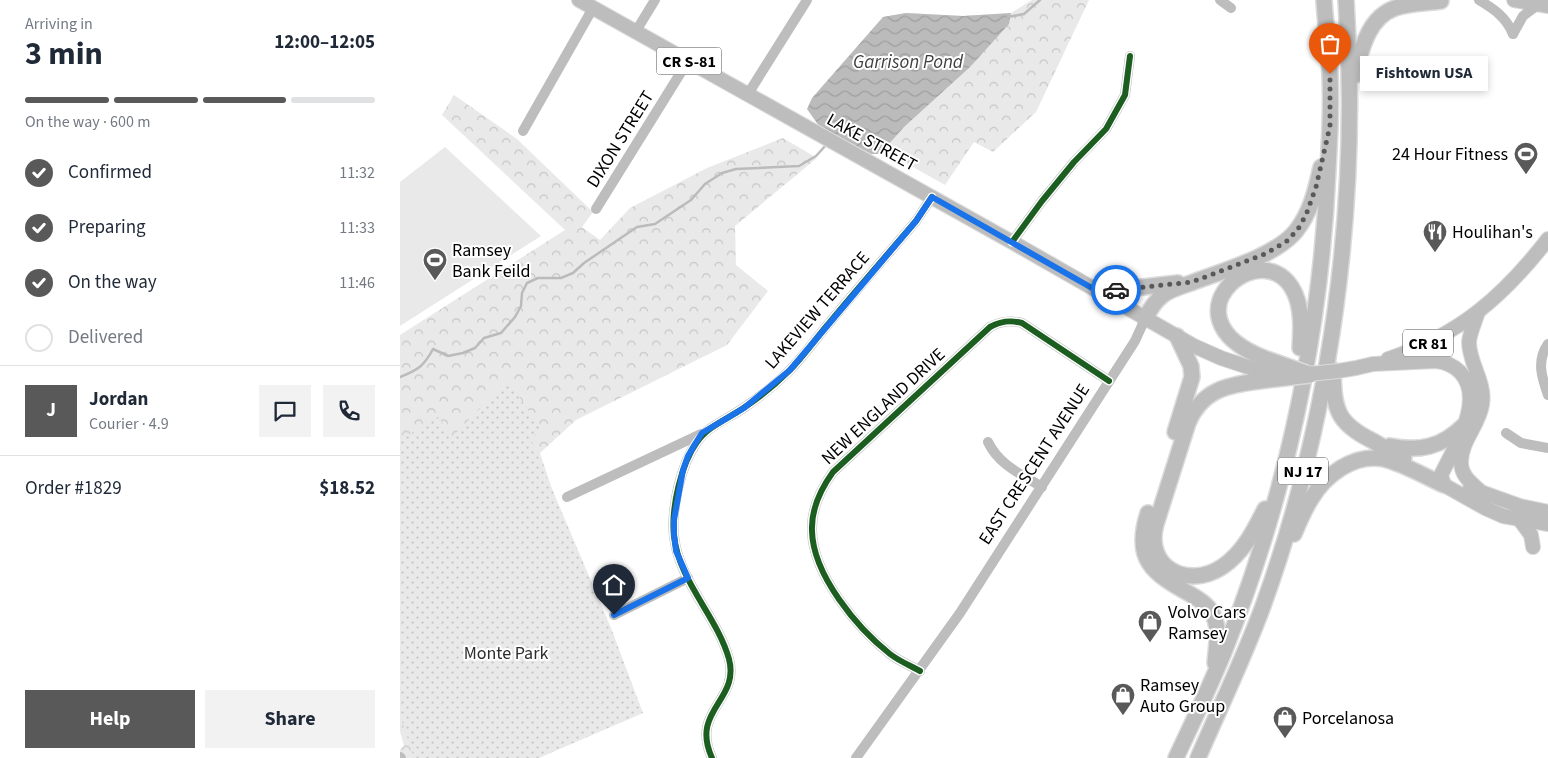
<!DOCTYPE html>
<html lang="en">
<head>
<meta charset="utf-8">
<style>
  body { margin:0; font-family:"Source Sans 3",sans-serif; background:#f2f2f3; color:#1f2937; height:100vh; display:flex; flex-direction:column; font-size:19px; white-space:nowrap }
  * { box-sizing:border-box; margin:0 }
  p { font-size:16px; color:#747a83 }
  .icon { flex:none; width:28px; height:28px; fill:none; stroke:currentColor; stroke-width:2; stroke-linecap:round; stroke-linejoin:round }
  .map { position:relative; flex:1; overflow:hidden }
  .details { display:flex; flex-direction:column; background:#fff; width:400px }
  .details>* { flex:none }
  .pin { position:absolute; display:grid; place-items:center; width:42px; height:42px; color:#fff; margin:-51px -21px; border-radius:50% 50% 50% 0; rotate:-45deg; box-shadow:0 0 5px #0007 }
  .pin .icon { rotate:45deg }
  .courier { position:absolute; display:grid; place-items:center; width:50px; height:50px; margin:-25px; border:4px solid #1a73e8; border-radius:50%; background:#fff; color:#222; box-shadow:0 1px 6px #0007 }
  .bubble { position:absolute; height:35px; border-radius:0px; background:#fff; box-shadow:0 2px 8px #0003; font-size:16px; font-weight:700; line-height:35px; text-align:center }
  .overview em { font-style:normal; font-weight:700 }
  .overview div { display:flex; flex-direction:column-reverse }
  .overview { display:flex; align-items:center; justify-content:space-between; height:85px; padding:0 25px }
  h1 { font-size:32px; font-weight:700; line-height:38px }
  .bar { display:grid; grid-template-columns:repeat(4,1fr); gap:8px 5px; align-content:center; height:60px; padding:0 25px }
  .bar i { height:6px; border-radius:4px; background:#e0e1e3 }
  .bar .active { background:#595959 }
  .bar p { grid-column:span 4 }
  .line { display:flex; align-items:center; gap:12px; padding:0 25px; border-top:1px solid #e0e1e3 }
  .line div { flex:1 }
  .round { display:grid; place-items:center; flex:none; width:52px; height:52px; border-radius:0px; background:#f2f2f3 }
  ol { padding:0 25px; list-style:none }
  li { display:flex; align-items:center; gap:15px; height:55px }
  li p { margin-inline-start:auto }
  li .icon { padding:5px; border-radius:50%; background:#595959; color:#fff; stroke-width:4 }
  li:last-child { color:#747a83 }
  li i { width:28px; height:28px; border:2px solid #e0e1e3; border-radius:50% }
  .cta { display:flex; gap:10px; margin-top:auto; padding:10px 25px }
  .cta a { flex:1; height:58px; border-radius:0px; background:#595959; color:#fff; font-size:20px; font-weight:700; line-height:58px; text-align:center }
  .cta a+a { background:#f2f2f3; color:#1f2937 }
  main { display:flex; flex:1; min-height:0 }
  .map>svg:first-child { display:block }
</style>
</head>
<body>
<main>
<section class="details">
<div class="overview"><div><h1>3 min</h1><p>Arriving in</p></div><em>12:00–12:05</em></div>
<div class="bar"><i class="active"></i><i class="active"></i><i class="active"></i><i></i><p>On the way · 600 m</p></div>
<ol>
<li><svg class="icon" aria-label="check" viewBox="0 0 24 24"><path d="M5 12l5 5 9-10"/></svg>Confirmed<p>11:32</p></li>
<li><svg class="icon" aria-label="check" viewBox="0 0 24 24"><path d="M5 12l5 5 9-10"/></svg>Preparing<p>11:33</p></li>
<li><svg class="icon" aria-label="check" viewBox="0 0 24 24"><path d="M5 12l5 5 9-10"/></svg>On the way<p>11:46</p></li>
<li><i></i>Delivered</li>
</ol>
<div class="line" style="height:90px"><b class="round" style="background:#595959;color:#fff">J</b><div><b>Jordan</b><p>Courier · 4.9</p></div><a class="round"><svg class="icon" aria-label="chat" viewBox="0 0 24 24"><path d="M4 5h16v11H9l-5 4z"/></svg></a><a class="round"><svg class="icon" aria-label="phone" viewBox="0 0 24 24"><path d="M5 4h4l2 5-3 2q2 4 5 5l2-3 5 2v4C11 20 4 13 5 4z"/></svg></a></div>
<div class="line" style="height:65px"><div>Order #1829</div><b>$18.52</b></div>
<div class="cta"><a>Help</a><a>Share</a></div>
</section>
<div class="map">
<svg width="1148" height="758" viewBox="0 0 1148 758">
  <defs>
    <pattern id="forest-crowns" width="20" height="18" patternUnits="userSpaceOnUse" patternTransform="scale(1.25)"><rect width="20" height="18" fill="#e9e9e9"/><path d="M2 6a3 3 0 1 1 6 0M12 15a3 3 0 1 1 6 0" fill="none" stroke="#c6c6c6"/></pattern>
    <pattern id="park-dots" width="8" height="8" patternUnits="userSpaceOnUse" patternTransform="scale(1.25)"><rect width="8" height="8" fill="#e9e9e9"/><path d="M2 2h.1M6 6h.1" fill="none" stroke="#c6c6c6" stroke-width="1.8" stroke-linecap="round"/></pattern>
    <pattern id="water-waves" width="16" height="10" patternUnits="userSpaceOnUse" patternTransform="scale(1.25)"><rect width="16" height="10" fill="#bbb"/><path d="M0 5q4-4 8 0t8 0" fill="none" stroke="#9f9f9f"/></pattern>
  </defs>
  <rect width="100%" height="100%" fill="#fff"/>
  <path fill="#e9e9e9" d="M45,147L141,236L0,326V182Z"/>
  <g fill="url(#forest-crowns)">
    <path d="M632,0H689L636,112L593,152L574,142L545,185L419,114L483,17L506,13L563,16L611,13Z"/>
    <path d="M54,95L117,139L193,212L182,227L200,240L230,208L307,168L383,138L417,158L335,226L336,265L368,291L327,345L176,420L140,453L192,609L66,758H0V749L4,746L0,731V335L165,230L42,115Z"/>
  </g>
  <path fill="url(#park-dots)" d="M108,380L142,431L130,437L211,628L243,713L139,758H14L0,715V440L38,417L52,437Z"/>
  <path fill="url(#water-waves)" d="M506,13L563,16L611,13L609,24L570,67L504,127L480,154H471L419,126L407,109L412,98L483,17Z"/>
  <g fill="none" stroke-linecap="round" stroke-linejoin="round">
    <g stroke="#bbb" stroke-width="2.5">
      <path d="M608,17L624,14L640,0"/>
      <path d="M0,377C18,370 24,366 33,349L48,356L63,353L75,348L84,338L101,333L115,317L121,306L122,293L127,283L138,278H161L173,273L184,263L237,227L255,224L291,200L305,184L322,173L336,169L399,166L416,156L427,144"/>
    </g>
    <defs>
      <g id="major">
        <path d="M179,0L612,242L794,346L821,358L863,372"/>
        <path d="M1114,0L1148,6"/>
        <path d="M1078,312C1075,322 1070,332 1069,342C1069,364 1086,382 1082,405C1079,425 1061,441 1061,462C1061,475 1070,482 1079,490"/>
        <path d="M988,359C1059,335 1103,297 1148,239"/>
        <path d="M973,364L1036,361C1045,362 1053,365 1060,372C1086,399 1054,448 1041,475L1044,485L1085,508L1103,516L1148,524"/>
        <path d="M1070,488L1120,506L1148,512"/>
        <path d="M1120,520L1131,535L1133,547"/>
      </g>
      <g id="highway">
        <path d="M954,76C961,52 967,18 995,8C1009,3 1026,3 1041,1"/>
        <path d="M699,292L778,283"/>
        <path d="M745,319C750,309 755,301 763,295C771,289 782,286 791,283C822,271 876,256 896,231C911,212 916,189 921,167"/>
        <path d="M864,358C755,315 872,224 897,299C902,315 901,332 900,348"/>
        <path d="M933,370C934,409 936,423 973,441C983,447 993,453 1004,458"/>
        <path d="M859,381C827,385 802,390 788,423L756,524C744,567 787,590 822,567C843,553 854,531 865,509"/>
        <path d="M775,432L792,377L791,366L777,336"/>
        <path d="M990,446C1019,452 1042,447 1063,426"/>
        <path d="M748,513C733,559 752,573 790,594C800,600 810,606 814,617C820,631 816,649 815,663"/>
        <path d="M894,534C899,522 904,510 911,499C925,475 954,453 984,459C1004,464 1024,476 1044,485"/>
        <path d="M776,758C793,721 811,685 826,647C886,495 921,332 928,169C930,132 932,95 929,59C928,39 925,20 924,0"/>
        <path d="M798,758C820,707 844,658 863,606C932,415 960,203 946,0"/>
      </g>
    </defs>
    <use href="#major" stroke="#dbdbdb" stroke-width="16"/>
    <use href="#highway" stroke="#dbdbdb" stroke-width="18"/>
    <g stroke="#bdbdbd" stroke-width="10">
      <path d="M820,0L831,8"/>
      <path d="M1079,0C1094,9 1106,17 1113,34"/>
      <path d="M236,31L255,0"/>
      <path d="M1113,34L1123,16L1139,4"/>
      <path d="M348,94L407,0"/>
      <path d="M123,131L193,8"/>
      <path d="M196,209L288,61"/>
      <path d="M612,242L642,201L674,162L706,129L725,95L730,56"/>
      <path d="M1148,344C1136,361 1142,378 1148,395"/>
      <path d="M1106,433L1121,443L1148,448"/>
      <path d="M588,442C599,465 621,474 642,487"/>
      <path d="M167,497L301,434"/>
      <path d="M214,615L288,578"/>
      <path d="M520,671C509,665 499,661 490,654C457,628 413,575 412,531C411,509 420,490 433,472L590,327C601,321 610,320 622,323L709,381"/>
      <path d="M0,757L1,758"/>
      <path d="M312,758C290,710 340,701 329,659C317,616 279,582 274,536C271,508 281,464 297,442C307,427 327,419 342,409C359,398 375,385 389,371C404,356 416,338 430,322C458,288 487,255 516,221L532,197"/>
      <path d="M456,758L560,613L735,341L745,319"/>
    </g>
    <use href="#major" stroke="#bdbdbd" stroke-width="14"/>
    <use href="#highway" stroke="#bdbdbd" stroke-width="15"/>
    <defs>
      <path id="major-bridge" d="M863,372C901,376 936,374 973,364"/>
      <g id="highway-bridge">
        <path d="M864,358L906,373"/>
        <path d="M859,381L910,375"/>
      </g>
    </defs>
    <use href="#major-bridge" stroke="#dbdbdb" stroke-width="16" stroke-linecap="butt"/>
    <use href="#highway-bridge" stroke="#dbdbdb" stroke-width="18" stroke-linecap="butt"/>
    <use href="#major-bridge" stroke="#bdbdbd" stroke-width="14"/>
    <use href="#highway-bridge" stroke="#bdbdbd" stroke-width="15"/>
    <defs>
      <g id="cycleway">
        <path d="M612,242L642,201L674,162L706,129L725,95L730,56"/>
        <path d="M520,671C509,665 499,661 490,654C457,628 413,575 412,531C411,509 420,490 433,472L590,327C601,321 610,320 622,323L709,381"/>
        <path d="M312,758C290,710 340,701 329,659C317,616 279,582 274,536C271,508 281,464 297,442C307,427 327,419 342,409C359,398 375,385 389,371C404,356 416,338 430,322C458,288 487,255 516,221L532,197"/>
      </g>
    </defs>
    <use href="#cycleway" stroke="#fff" stroke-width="9"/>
    <use href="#cycleway" stroke="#1b5e20" stroke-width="6"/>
  </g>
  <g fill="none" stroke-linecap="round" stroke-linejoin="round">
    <path stroke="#595959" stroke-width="5" stroke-dasharray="0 9" d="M716,290L792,282L865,254L887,241L898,229L906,215L916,187L930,126V74"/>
    <path stroke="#1a73e8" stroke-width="6" d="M214,615L288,578L276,551L274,534V520L283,470L288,456L295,444L302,433L344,408L390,370L516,221L532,197L699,292L716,290"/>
  </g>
  <defs>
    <symbol id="stadium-pin" viewBox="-11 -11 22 30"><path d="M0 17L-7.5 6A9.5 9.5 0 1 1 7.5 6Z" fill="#595959" stroke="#fff"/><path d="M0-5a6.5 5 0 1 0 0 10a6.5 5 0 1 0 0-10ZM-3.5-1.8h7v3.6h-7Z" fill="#fff"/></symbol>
    <symbol id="restaurant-pin" viewBox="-11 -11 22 30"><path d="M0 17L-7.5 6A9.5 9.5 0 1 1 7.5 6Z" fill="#595959" stroke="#fff"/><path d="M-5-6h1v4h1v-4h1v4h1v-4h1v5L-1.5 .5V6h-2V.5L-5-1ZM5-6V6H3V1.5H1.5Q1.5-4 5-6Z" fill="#fff"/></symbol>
    <symbol id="shop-pin" viewBox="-11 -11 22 30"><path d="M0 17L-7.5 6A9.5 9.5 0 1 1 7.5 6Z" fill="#595959" stroke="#fff"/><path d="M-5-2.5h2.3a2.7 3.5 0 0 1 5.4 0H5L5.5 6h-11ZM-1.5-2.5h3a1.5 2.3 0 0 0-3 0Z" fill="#fff"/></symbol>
  </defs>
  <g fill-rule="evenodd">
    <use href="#stadium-pin" x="1112" y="140" width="28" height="38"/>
    <use href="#restaurant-pin" x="1021" y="218" width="28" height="38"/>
    <use href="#stadium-pin" x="21" y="246" width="28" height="38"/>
    <use href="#shop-pin" x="736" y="608" width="28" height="38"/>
    <use href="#shop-pin" x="709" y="681" width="28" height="38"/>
    <use href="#shop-pin" x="871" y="704" width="28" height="38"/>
  </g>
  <g text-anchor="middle" stroke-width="4" stroke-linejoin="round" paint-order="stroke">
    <g fill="#fff" stroke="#4c4c4c" stroke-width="1">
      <rect x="256.5" y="47.5" width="65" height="27" rx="4"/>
      <rect x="1003" y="329.5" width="50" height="27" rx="4"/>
      <rect x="878" y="457.5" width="50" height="27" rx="4"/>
    </g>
    <g font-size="16" font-weight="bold" fill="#000">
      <text x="289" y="67">CR S-81</text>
      <text x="1028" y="349">CR 81</text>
      <text x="903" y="477">NJ 17</text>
    </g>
    <g font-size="18" fill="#000" stroke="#fff">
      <text transform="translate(220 139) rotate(-58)" y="6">DIXON STREET</text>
      <text transform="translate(472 142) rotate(29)" y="6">LAKE STREET</text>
      <text transform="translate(417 310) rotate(-49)" y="6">LAKEVIEW TERRACE</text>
      <text transform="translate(483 406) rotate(-43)" y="6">NEW ENGLAND DRIVE</text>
      <text transform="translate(634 464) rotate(-57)" y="6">EAST CRESCENT AVENUE</text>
    </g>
    <g font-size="18" fill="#000" stroke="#fff" text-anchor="start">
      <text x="1108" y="160" text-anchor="end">24 Hour Fitness</text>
      <text x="1052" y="238">Houlihan's</text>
      <text x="52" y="256">Ramsey<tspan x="52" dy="21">Bank Feild</tspan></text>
      <text x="768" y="618">Volvo Cars<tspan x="768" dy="21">Ramsey</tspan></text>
      <text x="740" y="691">Ramsey<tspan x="740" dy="21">Auto Group</tspan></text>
      <text x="902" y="724">Porcelanosa</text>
    </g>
    <g font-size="18" fill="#2e2e2e" stroke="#fff">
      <text x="106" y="659">Monte Park</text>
    </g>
    <g font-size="19" font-style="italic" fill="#3f3f3f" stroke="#fff">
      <text x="508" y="68">Garrison Pond</text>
    </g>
  </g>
</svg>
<div class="pin" style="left:930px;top:74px;background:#ea580c"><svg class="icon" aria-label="bag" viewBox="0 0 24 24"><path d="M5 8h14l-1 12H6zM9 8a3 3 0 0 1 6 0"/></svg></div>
<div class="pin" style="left:214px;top:615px;background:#1f2937"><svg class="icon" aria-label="home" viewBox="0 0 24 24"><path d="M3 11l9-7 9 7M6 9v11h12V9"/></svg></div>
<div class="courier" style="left:716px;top:290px"><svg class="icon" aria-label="car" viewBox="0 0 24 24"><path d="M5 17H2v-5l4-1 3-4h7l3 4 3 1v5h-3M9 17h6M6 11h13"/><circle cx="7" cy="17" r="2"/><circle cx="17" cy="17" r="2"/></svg></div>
<div class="bubble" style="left:960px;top:56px;width:128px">Fishtown USA</div>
</div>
</main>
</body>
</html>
